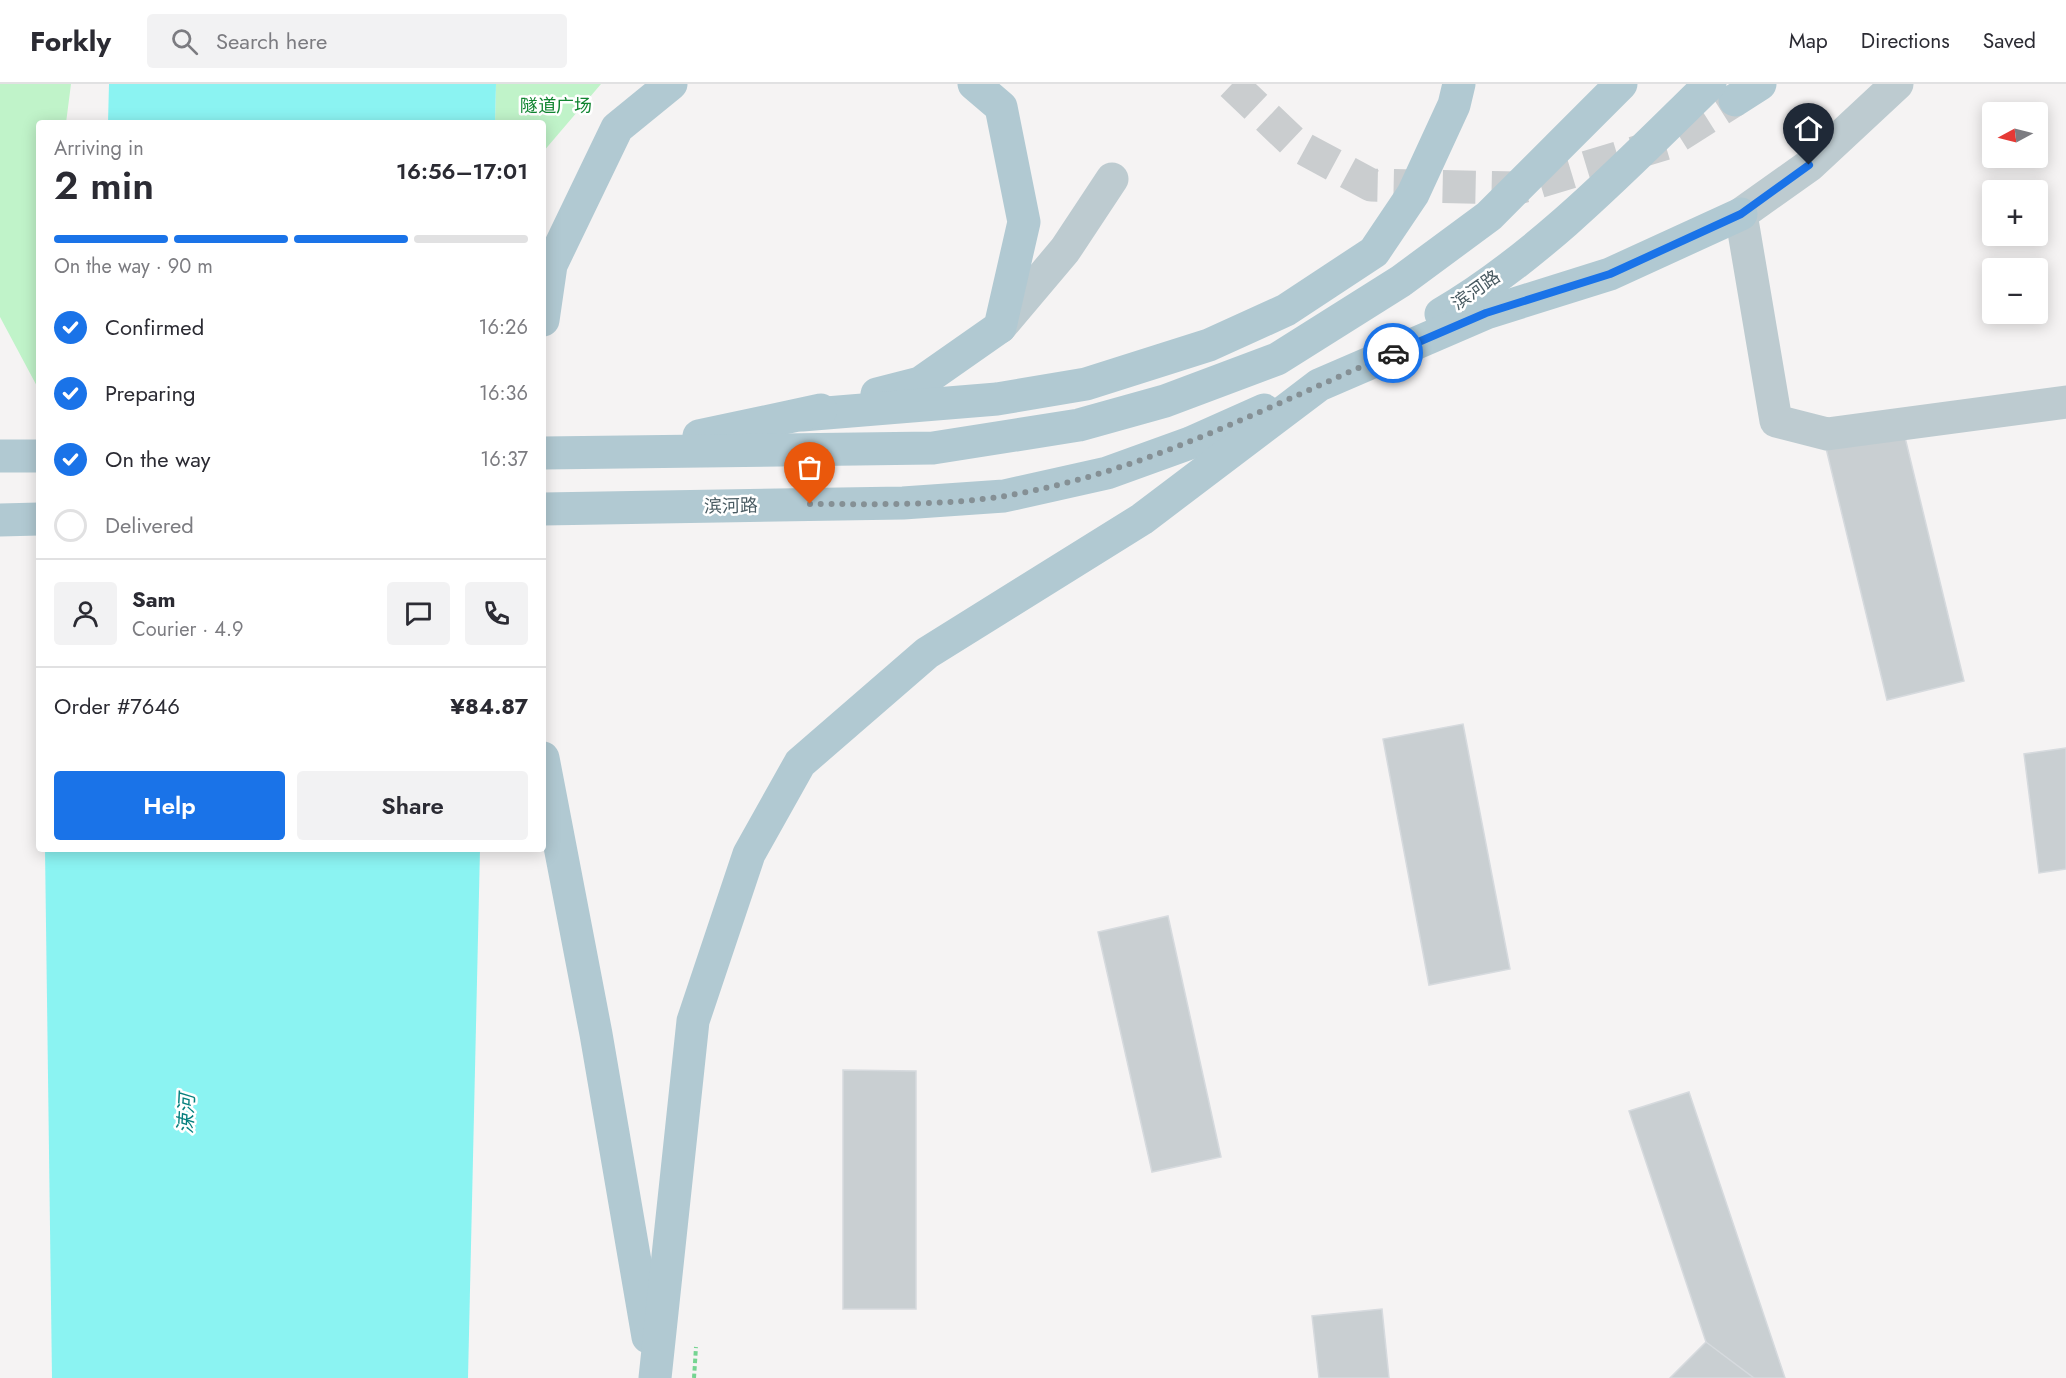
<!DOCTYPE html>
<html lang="en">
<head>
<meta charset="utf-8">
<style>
  body { margin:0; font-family:Jost,"Noto Sans SC",sans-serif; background:#f2f2f3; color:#2b2b33; height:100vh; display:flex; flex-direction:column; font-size:22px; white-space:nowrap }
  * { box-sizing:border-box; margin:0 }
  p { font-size:20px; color:#7c7c81 }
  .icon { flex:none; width:33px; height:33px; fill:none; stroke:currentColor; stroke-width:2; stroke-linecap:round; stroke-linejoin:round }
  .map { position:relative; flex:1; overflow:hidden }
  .side { position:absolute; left:36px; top:36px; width:510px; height:732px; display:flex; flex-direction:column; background:#fff; border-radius:6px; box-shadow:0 3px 15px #0003 }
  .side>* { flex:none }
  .needle { width:39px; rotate:263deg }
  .buttons { position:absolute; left:1982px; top:18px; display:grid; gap:12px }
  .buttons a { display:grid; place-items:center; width:66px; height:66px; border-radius:6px; background:#fff; box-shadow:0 3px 15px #0003; font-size:30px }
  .pin { position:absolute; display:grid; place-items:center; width:51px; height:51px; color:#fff; margin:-62px -26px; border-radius:50% 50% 50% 0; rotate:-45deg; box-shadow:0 0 6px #0007 }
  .pin .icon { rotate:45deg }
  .courier { position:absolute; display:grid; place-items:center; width:60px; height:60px; margin:-30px; border:4px solid #1a73e8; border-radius:50%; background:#fff; color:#222; box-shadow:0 2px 8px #0007 }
  .head em { font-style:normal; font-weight:600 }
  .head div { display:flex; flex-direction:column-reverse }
  .head { display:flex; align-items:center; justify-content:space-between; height:102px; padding:0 18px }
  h1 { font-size:39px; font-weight:600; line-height:45px }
  .bar { display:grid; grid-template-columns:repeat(4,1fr); gap:9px 6px; align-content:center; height:72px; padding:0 18px }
  .bar i { height:8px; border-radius:4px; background:#e1e1e2 }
  .bar .current { background:#1a73e8 }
  .bar p { grid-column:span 4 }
  .line { display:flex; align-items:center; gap:15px; padding:0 18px; border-top:2px solid #e1e1e2 }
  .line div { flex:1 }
  .round { display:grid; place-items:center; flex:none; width:63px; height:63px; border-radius:6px; background:#f2f2f3 }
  ol { padding:0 18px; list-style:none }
  li { display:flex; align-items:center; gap:18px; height:66px }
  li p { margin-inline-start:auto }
  li .icon { padding:6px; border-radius:50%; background:#1a73e8; color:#fff; stroke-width:4 }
  li:last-child { color:#7c7c81 }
  li i { width:33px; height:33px; border:3px solid #e1e1e2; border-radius:50% }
  .primary-button { display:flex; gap:12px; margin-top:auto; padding:12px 18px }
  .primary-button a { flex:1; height:69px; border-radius:6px; background:#1a73e8; color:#fff; font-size:24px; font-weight:600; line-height:69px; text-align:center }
  .primary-button a+a { background:#f2f2f3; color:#2b2b33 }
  header { display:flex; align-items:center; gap:36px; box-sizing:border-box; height:84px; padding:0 30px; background:#fff; border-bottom:2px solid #e1e1e2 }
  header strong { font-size:28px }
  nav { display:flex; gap:33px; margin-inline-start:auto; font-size:21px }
  .search { width:420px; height:54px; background:#f2f2f3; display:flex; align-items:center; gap:15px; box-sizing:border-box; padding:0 21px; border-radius:6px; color:#7c7c81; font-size:22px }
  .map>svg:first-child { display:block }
</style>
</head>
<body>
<header>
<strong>Forkly</strong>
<div class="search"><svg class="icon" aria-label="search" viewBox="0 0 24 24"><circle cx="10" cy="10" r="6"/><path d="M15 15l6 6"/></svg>Search here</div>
<nav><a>Map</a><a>Directions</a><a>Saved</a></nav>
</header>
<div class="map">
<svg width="2066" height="1294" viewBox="0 0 2066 1294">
  <rect width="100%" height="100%" fill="#f5f3f3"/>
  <g fill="#c0f3c9">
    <path d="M0,0H71L66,39H39V306L0,233Z"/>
    <path d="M496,0H601L543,68V39H495Z"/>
  </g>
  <g fill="#8bf3f2">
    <path d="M109,0H496L495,39H108Z"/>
    <path d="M45,765H480L468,1294H52Z"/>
  </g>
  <g fill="#c9cfd2" stroke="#d6dade" stroke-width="1.5">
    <path d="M1902,341L1964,597L1887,616L1825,360Z"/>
    <path d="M1463,640L1510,885L1429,901L1383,655Z"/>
    <path d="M2066,664V785L2039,789L2024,670Z"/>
    <path d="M1168,832L1221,1073L1152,1088L1098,848Z"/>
    <path d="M843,986L916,987V1225H843Z"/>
    <path d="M1689,1008L1785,1294H1718L1629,1027Z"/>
    <path d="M1382,1225L1389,1294H1319L1312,1232Z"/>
    <path d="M1706,1258L1754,1294H1670Z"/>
  </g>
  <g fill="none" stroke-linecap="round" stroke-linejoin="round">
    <path stroke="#cacdcf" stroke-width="33" stroke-dasharray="33 16" stroke-linecap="butt" d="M1232,0L1295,60L1371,101L1518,104L1667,59L1735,16"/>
    <path stroke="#75d491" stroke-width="4" stroke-dasharray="4.5 3" stroke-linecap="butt" d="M694,1294L696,1263"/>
    <g stroke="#bdcbd0" stroke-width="33">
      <path d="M1897,0L1810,81L1741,130L1776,337L1827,350L2066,318"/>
      <path d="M1000,243L1065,166L1112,95"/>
    </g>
    <g stroke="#b1c9d2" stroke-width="33">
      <path d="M1735,16L1760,0"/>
      <path d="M1441,230C1539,173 1629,79 1710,0"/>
      <path d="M543,236L551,181L617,44L671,0"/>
      <path d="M877,310L920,299L1000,243L1024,138L1001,23L974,0"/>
      <path d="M802,331L997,315L1086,300L1209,261L1286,226L1374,168L1413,110L1454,21L1459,0"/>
      <path d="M699,352L821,326"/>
      <path d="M543,369L933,364L1079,341L1165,317L1277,275L1401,197L1489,132L1621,0"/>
      <path d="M0,372H39"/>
      <path d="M543,425L903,419L1004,412L1107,389L1190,359L1264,326"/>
      <path d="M0,436L39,435"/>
      <path d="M543,674L596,950L648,1253"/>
      <path d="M655,1294L693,937L749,770L800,679L927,569L1142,435L1319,301L1486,229L1610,190L1741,130"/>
    </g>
  </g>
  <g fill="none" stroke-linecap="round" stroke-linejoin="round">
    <path stroke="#859095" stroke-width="6" stroke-dasharray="0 10.8" d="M810,420C872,420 944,422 1005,412C1143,389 1266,323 1393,269"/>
    <path stroke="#1a73e8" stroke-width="8" d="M1393,269L1486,229L1610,190L1741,130L1809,81"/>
  </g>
  <g text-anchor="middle" stroke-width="5" stroke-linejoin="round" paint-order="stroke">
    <g font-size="18" fill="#118531" stroke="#fff">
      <text x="556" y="28">隧道广场</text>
    </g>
    <g font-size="18" fill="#495b62" stroke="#fff">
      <text transform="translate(1476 206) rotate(-35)" y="6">滨河路</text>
      <text transform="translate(731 422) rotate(-1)" y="6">滨河路</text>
    </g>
    <g font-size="20" font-style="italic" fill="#07807e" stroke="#fff">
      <text transform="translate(186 1030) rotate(-87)" y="7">涑河</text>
    </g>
  </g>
</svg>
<div class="buttons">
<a><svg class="needle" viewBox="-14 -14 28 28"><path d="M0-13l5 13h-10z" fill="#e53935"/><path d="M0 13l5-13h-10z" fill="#7c7c81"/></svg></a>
<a>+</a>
<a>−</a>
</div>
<div class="pin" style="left:810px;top:420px;background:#ea580c"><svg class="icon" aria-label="bag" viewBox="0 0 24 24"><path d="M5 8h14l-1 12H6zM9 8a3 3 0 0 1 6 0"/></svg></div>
<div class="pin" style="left:1809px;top:81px;background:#1f2937"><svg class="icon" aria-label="home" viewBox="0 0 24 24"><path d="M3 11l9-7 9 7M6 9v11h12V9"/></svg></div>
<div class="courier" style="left:1393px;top:269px"><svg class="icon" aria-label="car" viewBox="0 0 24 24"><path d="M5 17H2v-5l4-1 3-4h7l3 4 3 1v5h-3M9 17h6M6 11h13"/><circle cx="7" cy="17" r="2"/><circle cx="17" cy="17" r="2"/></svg></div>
<section class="side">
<div class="head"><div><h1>2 min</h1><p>Arriving in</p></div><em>16:56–17:01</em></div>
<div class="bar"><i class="current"></i><i class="current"></i><i class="current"></i><i></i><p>On the way · 90 m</p></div>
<ol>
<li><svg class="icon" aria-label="check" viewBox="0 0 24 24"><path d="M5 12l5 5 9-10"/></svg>Confirmed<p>16:26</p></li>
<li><svg class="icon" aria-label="check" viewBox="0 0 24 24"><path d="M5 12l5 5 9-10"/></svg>Preparing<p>16:36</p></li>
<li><svg class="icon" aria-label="check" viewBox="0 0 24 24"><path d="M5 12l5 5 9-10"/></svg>On the way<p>16:37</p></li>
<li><i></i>Delivered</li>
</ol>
<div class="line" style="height:108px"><a class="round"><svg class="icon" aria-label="person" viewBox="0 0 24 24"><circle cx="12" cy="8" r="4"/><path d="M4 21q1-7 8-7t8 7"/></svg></a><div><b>Sam</b><p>Courier · 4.9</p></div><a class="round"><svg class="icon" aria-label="chat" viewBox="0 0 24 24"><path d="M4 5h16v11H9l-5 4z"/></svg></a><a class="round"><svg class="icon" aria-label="phone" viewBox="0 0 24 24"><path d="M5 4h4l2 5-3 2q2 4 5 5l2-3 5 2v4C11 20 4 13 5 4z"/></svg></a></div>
<div class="line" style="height:78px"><div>Order #7646</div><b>¥84.87</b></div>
<div class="primary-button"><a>Help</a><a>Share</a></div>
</section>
</div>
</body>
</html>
